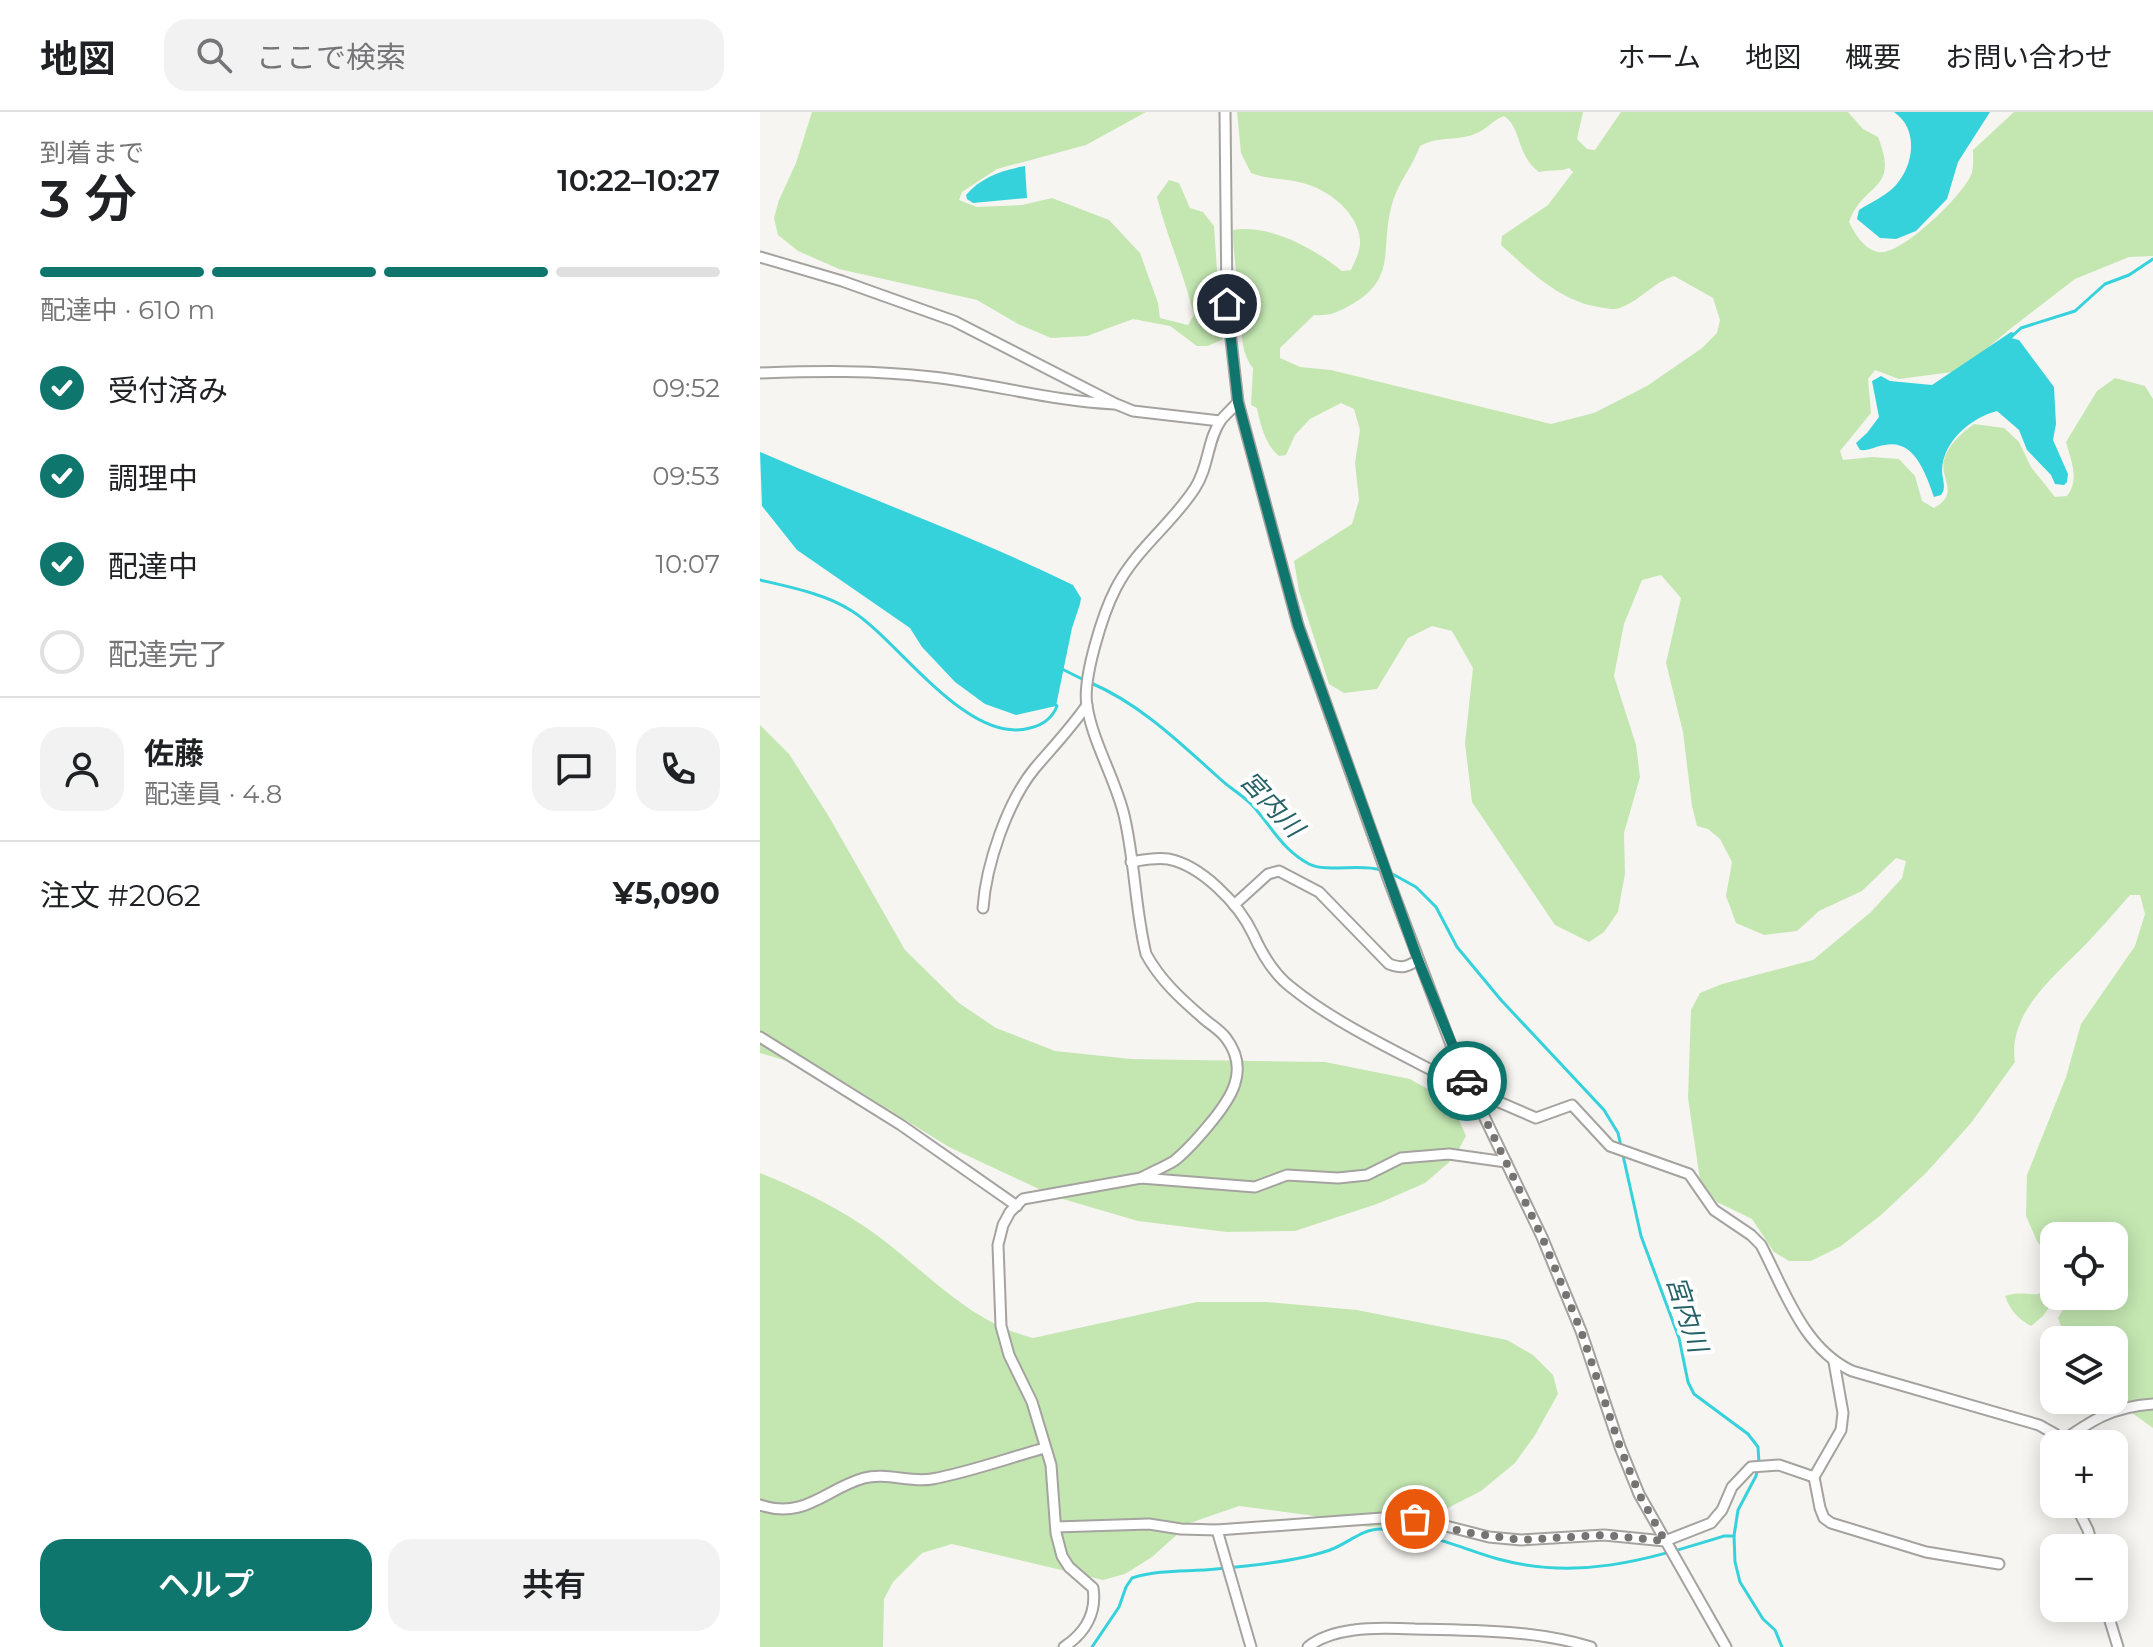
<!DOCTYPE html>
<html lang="ja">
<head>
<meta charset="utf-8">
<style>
  body { margin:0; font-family:Montserrat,"Noto Sans JP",sans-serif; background:#f2f2f2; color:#202124; height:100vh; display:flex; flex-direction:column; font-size:30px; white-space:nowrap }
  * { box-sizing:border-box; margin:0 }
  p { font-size:26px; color:#757577 }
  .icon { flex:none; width:44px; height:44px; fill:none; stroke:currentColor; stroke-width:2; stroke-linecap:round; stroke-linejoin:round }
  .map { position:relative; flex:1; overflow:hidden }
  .details { display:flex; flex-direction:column; background:#fff; width:760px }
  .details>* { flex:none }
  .controls { position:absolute; left:1280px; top:1110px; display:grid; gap:16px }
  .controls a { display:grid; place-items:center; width:88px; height:88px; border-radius:16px; background:#fff; box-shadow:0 4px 20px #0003; font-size:40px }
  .pin { position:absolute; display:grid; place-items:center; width:68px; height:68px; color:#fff; margin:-34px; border:4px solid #fff; border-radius:50%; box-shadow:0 2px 8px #0007 }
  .courier { position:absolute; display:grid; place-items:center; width:80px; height:80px; margin:-40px; border:6px solid #0f766e; border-radius:50%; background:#fff; color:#222; box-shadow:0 2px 10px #0007 }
  .overview em { font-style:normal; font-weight:600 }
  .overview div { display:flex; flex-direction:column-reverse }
  .overview { display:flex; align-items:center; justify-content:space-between; height:136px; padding:0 40px }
  h1 { font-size:52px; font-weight:600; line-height:60px }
  .bar { display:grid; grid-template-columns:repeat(4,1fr); gap:12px 8px; align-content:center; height:96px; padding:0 40px }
  .bar i { height:10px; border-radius:6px; background:#e0e0e0 }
  .bar .active { background:#0f766e }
  .bar p { grid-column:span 4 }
  .line { display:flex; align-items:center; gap:20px; padding:0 40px; border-top:2px solid #e0e0e0 }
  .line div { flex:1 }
  .round { display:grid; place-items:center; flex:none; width:84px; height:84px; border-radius:24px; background:#f2f2f2 }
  ol { padding:0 40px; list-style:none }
  li { display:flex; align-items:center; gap:24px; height:88px }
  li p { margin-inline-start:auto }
  li .icon { padding:8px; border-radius:50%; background:#0f766e; color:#fff; stroke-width:4 }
  li:last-child { color:#757577 }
  li i { width:44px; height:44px; border:4px solid #e0e0e0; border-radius:50% }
  .cta { display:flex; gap:16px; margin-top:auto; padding:16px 40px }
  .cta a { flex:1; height:92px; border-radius:24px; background:#0f766e; color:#fff; font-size:32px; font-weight:600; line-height:92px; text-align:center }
  .cta a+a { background:#f2f2f2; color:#202124 }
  header { display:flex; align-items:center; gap:48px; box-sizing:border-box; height:112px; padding:0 40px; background:#fff; border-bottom:2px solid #e0e0e0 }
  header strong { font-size:38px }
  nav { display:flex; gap:44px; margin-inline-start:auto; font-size:28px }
  .search { width:560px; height:72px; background:#f2f2f2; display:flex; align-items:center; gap:20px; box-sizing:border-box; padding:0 28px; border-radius:24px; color:#757577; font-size:30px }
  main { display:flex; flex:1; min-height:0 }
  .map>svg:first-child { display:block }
</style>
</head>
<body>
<header>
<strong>地図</strong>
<div class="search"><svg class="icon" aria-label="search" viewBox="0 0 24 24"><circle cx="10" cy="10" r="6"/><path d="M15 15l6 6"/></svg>ここで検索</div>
<nav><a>ホーム</a><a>地図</a><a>概要</a><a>お問い合わせ</a></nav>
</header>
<main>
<section class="details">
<div class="overview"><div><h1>3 分</h1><p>到着まで</p></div><em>10:22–10:27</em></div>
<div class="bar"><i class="active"></i><i class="active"></i><i class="active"></i><i></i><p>配達中 · 610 m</p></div>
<ol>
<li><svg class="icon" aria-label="check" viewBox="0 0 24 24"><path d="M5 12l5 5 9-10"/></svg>受付済み<p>09:52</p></li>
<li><svg class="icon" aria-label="check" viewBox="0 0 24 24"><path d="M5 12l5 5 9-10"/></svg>調理中<p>09:53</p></li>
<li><svg class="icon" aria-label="check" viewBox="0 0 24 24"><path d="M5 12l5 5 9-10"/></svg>配達中<p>10:07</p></li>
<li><i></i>配達完了</li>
</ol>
<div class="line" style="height:144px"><a class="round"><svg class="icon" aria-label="person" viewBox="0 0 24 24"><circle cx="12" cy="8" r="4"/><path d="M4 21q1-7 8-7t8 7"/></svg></a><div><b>佐藤</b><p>配達員 · 4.8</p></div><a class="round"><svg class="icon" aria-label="chat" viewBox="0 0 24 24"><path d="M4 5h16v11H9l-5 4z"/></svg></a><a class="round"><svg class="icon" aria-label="phone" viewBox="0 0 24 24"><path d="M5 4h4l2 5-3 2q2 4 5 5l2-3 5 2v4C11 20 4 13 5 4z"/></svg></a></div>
<div class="line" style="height:104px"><div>注文 #2062</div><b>¥5,090</b></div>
<div class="cta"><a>ヘルプ</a><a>共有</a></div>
</section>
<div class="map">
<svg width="1393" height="1535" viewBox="0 0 1393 1535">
  <rect width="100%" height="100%" fill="#f7f5f1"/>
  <g fill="#c4e7b2" fill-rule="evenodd">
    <path d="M52,0H386L326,33L237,57L202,80L199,88L217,95L262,93L292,86L349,108L380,141L398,191L400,206L428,213L434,203C424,162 407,125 397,85L409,68L419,71L430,96L443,100L454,114L459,188L463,204V227L448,234H437L410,214L373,207L327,224L291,226L258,212L217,188L79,157L38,139L18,123L14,106L19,88L36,51Z"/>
    <path d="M477,0H823L817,27L827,37L835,38L861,0H1088L1103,17L1118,25C1140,80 1104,69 1089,110C1095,122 1104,137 1118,140C1140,145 1203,83 1211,63C1214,57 1213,46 1213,38L1254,0H1393V144L1369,145L1315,167L1250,217L1200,259L1139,267L1115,258L1108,267L1111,301L1080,339L1083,348L1112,345L1139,347L1155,364L1162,389L1174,396C1202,380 1177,366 1185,345C1191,330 1202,321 1214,312L1244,316L1259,330L1271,355L1295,385L1307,384C1320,367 1311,349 1306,330L1337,279L1355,266L1385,274L1393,287V1316L1372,1301L1330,1294L1325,1288H1354V1228H1306L1298,1206L1307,1190L1303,1184H1354V1124H1294V1152L1277,1129L1266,1104L1267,1063L1306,965L1321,912L1375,834L1385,802L1380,783H1370C1356,799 1342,815 1328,830C1297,862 1247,900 1255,950L1211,1011L1166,1061L1121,1103L1081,1134L1051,1149H1029L1014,1140L992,1107L957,1090L940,1068L928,986L931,898L940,881L962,872L1053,848L1111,800L1142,766L1146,749L1136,746L1102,779L1059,799L1037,819L1004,823L976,811L966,784L972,750L960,727L948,717L937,714L932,694L923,620L906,551L921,486L901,463L882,468L864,512L854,564L876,633L880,665L864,721L865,762L858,800L844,820L829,830L795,813L712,690L705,631L713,556L692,519L672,514L648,526L617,577L584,581L569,572L539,479L534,449L592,412L599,388L595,351L600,318L594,297L581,291L550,307L535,323L526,343L519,344C506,334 500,312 497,296L491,293L493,256C477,236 484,212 480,188C477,164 473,144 473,118C511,112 553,136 582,159L591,158C595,149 601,138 600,128C598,101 570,79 546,72C528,66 509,68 491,61L481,41ZM744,4C762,16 756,43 779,60C790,57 799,60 809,56L813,60L788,93L742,124L741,133C772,161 801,191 844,196C851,197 856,198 862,195C882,187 894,170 914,164L953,186L960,208L957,221L942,236L887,274L834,301L791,312L571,258L540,255L520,246V236L554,203C569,204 576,201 589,194C638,167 620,139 631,96C636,73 652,56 660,34C680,23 698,30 717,21C727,17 733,8 744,4Z"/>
    <path d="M0,613L29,642L68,703L145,838L199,891L236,916L295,939L371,947L565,950L650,967L680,984L698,1006L706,1024L694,1046L665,1071L617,1092L535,1119L467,1120L378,1109L296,1085L189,1035L73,963L0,941Z"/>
    <path d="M0,1061C34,1075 69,1091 99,1111C159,1149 201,1208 273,1226L437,1190H506L597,1198L747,1228L773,1243L793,1263L798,1282L775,1323L755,1351L721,1379L684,1398L640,1413L608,1415L548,1403L479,1394L430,1411L392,1445L365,1462L343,1468L192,1432L162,1441L133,1470L124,1487L123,1535H0Z"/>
    <path d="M1294,1175V1184H1297L1283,1204L1271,1214C1258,1207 1250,1198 1245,1184C1267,1177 1273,1189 1294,1175Z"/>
  </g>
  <g fill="#36d2dc">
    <path d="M1134,0H1230L1198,50L1187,87L1156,119L1136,127L1120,126L1097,107L1099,98C1110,91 1127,83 1136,73C1154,53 1159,17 1134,0Z"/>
    <path d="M265,54L267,86L213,91L207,87L206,83C221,65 243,58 265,54Z"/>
    <path d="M1251,220L1255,221L1251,226L1259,228L1294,275L1296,312L1293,328L1308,362L1307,370L1304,373L1295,372L1291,363L1267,338L1259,318L1237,299C1211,306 1183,329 1182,358C1182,368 1187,375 1181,383L1174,385C1166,363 1155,327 1125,333C1115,334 1110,339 1100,338L1096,331L1107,321L1119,305L1112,269L1121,264L1130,269L1172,273Z"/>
    <path d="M0,340C104,385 211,423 313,473L321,486L320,492L312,516L296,594L256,603L225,592L195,570L162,535L150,516L37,438L2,394Z"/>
  </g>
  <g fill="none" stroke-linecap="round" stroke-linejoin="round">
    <g stroke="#36d2dc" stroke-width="3">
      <path d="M1249,227L1261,216L1315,199L1345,172L1369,163L1393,147"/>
      <path d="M0,468C30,475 66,482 92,499C139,529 208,634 270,616C283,613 292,607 297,594L293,591"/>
      <path d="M302,557L324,568"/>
      <path d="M331,571C380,592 419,630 458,665C468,675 481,682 491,692C511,713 522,738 549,752C567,761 600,751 621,758"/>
      <path d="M629,760L656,775L676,795L697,835L741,888L844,998L858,1021L881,1124L919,1226L928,1270L934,1282L988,1322L998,1335L999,1351L996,1364L978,1398L974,1424L975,1450L980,1470L1003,1507L1015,1518L1022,1535"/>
      <path d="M332,1535L359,1495L366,1475L372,1466C401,1457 428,1460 456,1457C490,1454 540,1449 570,1438C587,1432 602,1417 620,1417C660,1417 700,1436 738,1447C819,1469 886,1448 964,1424H974"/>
    </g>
    <defs>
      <g id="minor">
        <path d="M465,0L467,192L478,290L538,513L629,769L696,946L782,1125L821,1219L860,1335L879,1382L966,1535"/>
        <path d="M0,145L82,169L194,209L356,292L373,299L460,309"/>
        <path d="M0,261C58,259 114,258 172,265C233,272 292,289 354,292"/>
        <path d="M371,750C383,748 395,745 408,747C441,753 479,792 493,822C502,842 514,863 532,876C579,914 648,945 702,974"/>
        <path d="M474,793L508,762L519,759L559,780L629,852C642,857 647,855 658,848"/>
        <path d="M223,796C226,753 247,690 275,656C293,635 311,616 327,593"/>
        <path d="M0,925L141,1013L257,1094"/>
        <path d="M725,984L776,1006L812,993L850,1034L929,1062L954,1098L991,1123L1001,1133C1025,1179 1043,1236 1092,1259L1279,1313L1295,1322L1294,1341"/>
        <path d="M381,1066C392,1060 404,1055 414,1049C427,1039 438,1026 448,1014C470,988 491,959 466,926C460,918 451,913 443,906C421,887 400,868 386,842C375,797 375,749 364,703C355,666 333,631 327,594C322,567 343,501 356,476C376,437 412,412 435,376C449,355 447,328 461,308C466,302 473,296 478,290"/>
        <path d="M1074,1250L1083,1301L1081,1318L1054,1365L1060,1396L1064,1406L1071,1411L1166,1440L1239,1452"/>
        <path d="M1298,1332C1332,1308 1351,1295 1393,1292"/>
        <path d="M1315,1392L1328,1418L1333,1436"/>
        <path d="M0,1393C45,1408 65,1377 104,1366C126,1360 150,1371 172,1367C210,1360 248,1346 285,1336"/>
        <path d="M296,1415L389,1412L421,1417L457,1418L636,1405L674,1411L729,1425L761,1428L844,1423L905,1429L951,1411L962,1398L972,1375L991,1355L1019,1353L1054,1365"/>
        <path d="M457,1418L491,1535"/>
        <path d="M1346,1496L1358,1535"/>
        <path d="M304,1535C325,1521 337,1501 333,1476L309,1455L302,1444L296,1421L291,1353L272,1290L249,1243L241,1214L238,1133L243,1113L250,1100L263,1087L381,1066L495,1075L527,1063L578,1066L607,1063L641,1046L689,1042L746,1050"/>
        <path d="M548,1535C560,1525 579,1520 594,1518C613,1515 635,1516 655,1517C713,1518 776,1518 831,1535"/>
      </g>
    </defs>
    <use href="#minor" stroke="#a5a3a0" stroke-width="13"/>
    <use href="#minor" stroke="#fff" stroke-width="9"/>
    <defs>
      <path id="minor-bridge" d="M702,974L725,984"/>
    </defs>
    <use href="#minor-bridge" stroke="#a5a3a0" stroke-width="13" stroke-linecap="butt"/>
    <use href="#minor-bridge" stroke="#fff" stroke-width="9"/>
  </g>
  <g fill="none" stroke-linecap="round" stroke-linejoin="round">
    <path stroke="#757472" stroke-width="8" stroke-dasharray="0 14.4" d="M655,1407L704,1420L761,1428L844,1423L905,1429L879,1382L860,1335L821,1219L782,1125L707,969"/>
    <path stroke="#0f766e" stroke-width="10" d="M467,192L478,290L538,513L658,848L707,969"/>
  </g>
  <g text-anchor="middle" stroke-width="8" stroke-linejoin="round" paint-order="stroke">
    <g font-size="26" font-style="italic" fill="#256166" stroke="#fff">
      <text transform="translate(512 692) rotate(47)" y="9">宮内川</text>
      <text transform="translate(927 1202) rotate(72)" y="9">宮内川</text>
    </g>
  </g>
</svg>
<div class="controls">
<a><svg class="icon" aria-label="locate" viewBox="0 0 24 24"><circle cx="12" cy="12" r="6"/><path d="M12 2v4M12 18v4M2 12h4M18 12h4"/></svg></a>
<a><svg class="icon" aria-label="layers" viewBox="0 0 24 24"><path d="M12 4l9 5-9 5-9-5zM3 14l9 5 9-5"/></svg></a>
<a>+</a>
<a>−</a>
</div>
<div class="pin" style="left:655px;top:1407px;background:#ea580c"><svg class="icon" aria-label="bag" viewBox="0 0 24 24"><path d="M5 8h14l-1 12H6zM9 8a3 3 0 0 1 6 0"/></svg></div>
<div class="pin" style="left:467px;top:192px;background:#1f2937"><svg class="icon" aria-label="home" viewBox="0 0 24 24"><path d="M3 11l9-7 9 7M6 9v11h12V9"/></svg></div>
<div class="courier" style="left:707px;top:969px"><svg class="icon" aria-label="car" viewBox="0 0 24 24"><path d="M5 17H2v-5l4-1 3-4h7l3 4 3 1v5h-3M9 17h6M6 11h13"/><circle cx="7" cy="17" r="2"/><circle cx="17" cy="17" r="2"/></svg></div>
</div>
</main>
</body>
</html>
